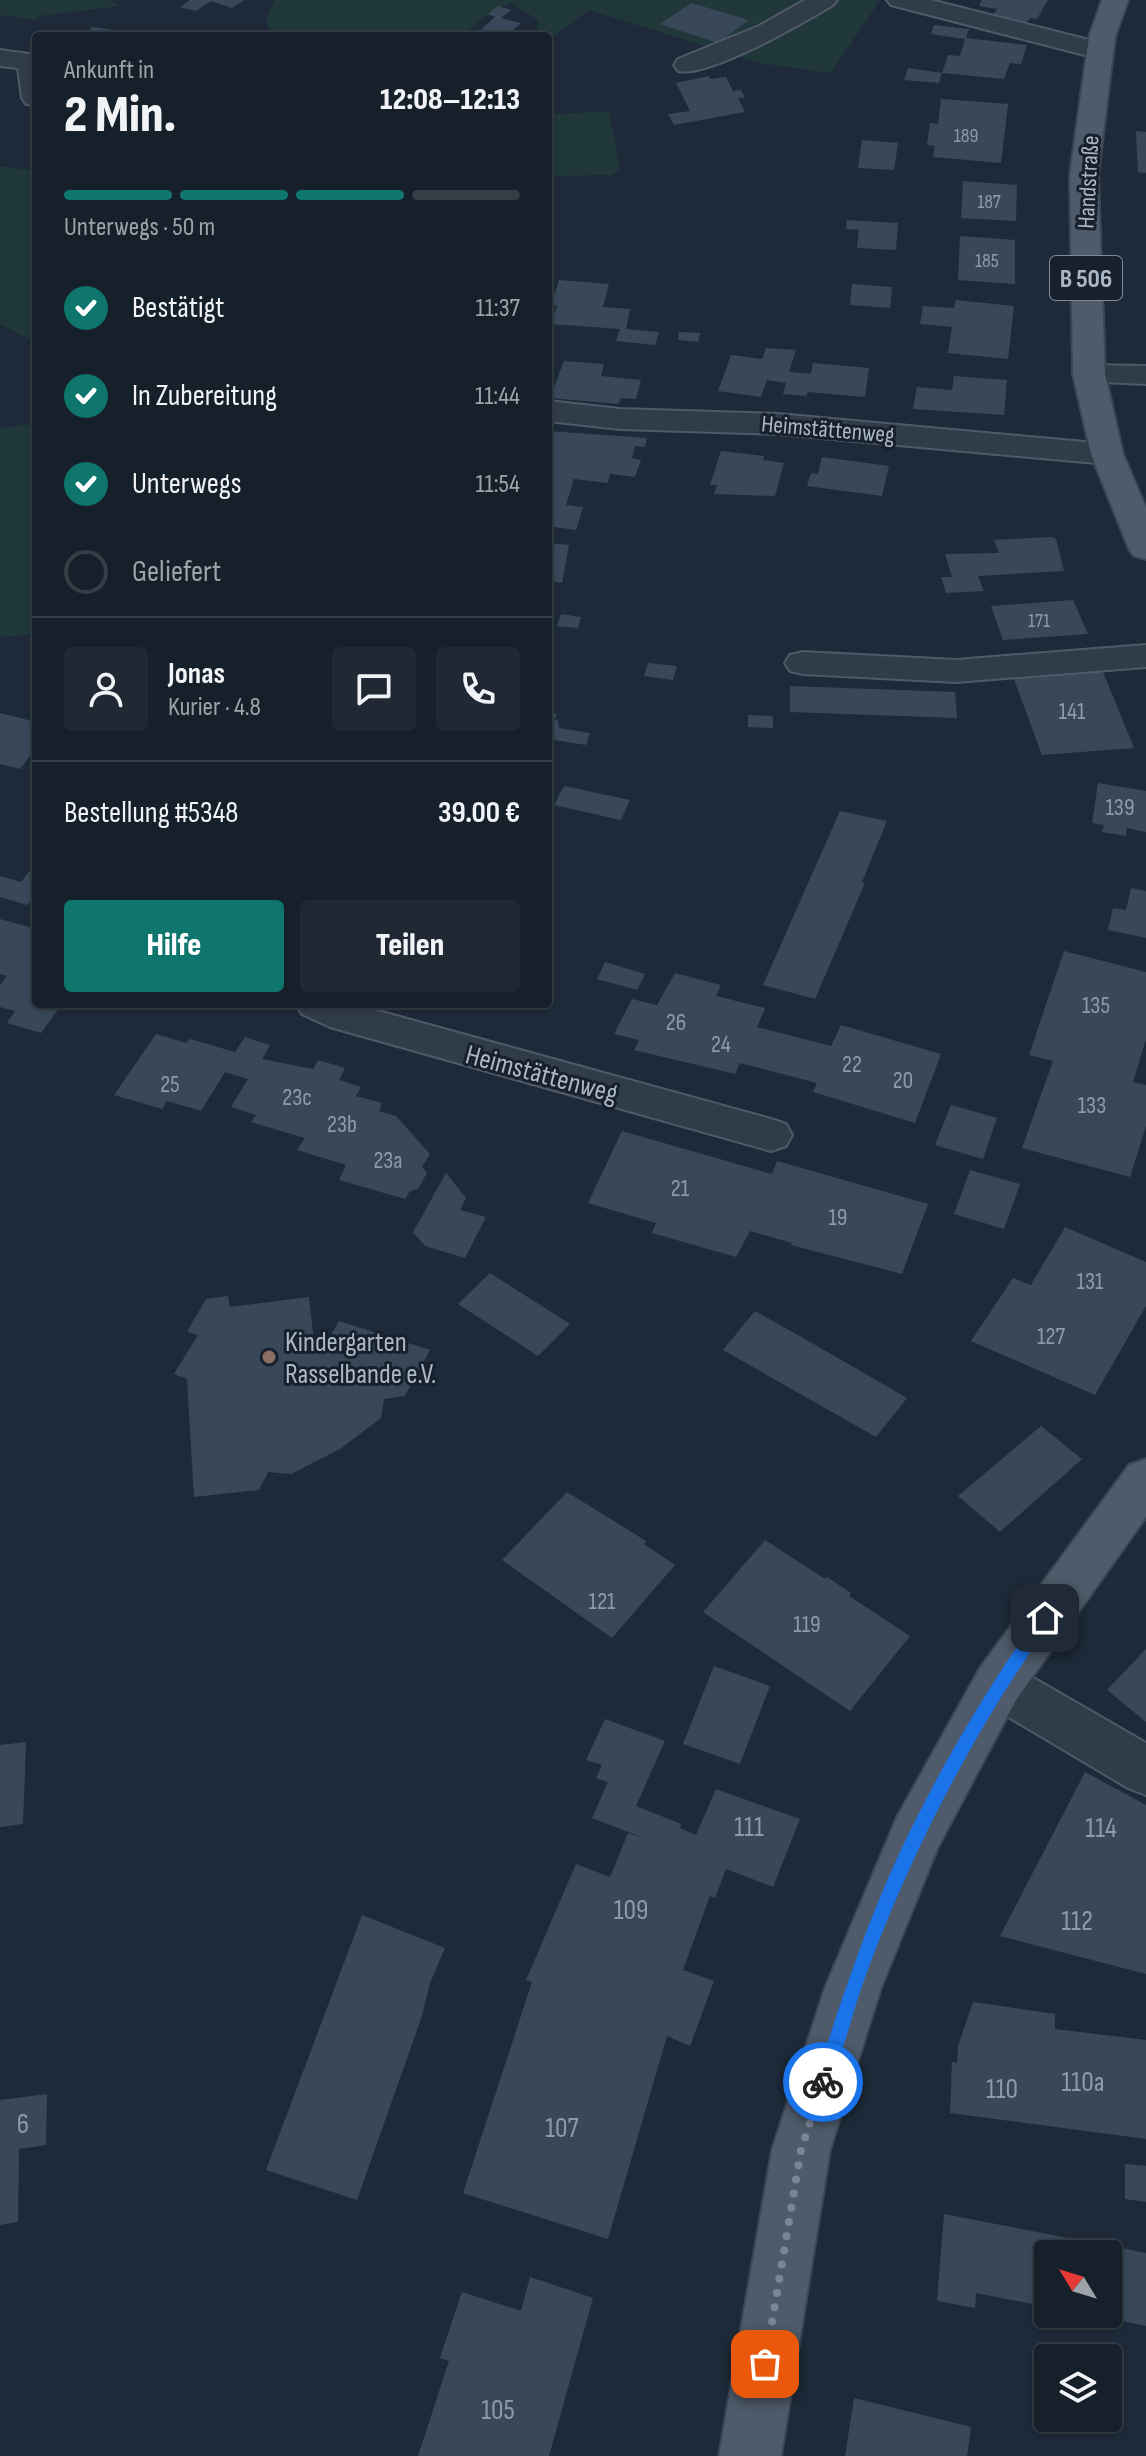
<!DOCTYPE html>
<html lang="de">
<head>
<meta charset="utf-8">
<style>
  body { margin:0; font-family:"Sofia Sans Condensed",sans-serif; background:#1f2833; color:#f1f3f6; height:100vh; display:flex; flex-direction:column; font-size:30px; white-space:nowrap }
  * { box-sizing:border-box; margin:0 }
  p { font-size:26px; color:#9ea3a9 }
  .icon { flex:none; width:44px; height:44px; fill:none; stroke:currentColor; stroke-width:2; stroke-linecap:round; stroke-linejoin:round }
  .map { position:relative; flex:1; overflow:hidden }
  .details { position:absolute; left:32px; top:32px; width:520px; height:976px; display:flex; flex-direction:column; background:#16202b; border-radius:8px; box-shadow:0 2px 6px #0004,0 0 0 2px #353e47 }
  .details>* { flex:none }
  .needle { width:52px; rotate:308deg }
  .tools { position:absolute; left:1034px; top:2240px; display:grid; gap:16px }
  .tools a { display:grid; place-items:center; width:88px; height:88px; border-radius:8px; background:#16202b; box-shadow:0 2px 6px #0004,0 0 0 2px #353e47; font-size:40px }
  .pin { position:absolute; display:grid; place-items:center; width:68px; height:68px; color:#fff; margin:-34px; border-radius:16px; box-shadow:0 4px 12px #0006 }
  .courier { position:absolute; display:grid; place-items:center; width:80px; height:80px; margin:-40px; border:6px solid #1a73e8; border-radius:50%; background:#fff; color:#222; box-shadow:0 2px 10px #0007 }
  .headline em { font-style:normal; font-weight:800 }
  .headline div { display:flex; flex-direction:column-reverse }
  .headline { display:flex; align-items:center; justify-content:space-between; height:136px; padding:0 32px }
  h1 { font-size:52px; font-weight:800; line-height:60px }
  .bar { display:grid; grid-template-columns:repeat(4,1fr); gap:12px 8px; align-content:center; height:96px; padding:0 32px }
  .bar i { height:10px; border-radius:6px; background:#353e47 }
  .bar .current { background:#0f766e }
  .bar p { grid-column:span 4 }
  .line { display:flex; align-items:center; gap:20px; padding:0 32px; border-top:2px solid #353e47 }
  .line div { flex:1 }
  .round { display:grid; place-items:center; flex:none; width:84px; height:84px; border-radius:8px; background:#1f2833 }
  ol { padding:0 32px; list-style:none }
  li { display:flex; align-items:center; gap:24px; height:88px }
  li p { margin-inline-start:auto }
  li .icon { padding:8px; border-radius:50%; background:#0f766e; color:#fff; stroke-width:4 }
  li:last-child { color:#9ea3a9 }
  li i { width:44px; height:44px; border:4px solid #353e47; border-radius:50% }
  .button { display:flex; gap:16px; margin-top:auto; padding:16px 32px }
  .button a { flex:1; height:92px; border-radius:8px; background:#0f766e; color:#fff; font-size:32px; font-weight:800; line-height:92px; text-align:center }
  .button a+a { background:#1f2833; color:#f1f3f6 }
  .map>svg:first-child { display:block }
</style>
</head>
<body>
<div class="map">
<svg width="1146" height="2456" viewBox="0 0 1146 2456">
  <rect width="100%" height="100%" fill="#1e2a39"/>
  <g fill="#20383a">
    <path d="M0,0H111L120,6L39,16L36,20L0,15Z"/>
    <path d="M274,0H880L831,73L759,63L589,10L548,41V36H538V20L511,3L485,16L461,36H342C324,25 292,33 271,34L266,20Z"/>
    <path d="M590,112H609L620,168L612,175L548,176V115Z"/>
    <path d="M0,166L36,171V343L0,324Z"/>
    <path d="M36,424V634L0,637V428Z"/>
  </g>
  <g fill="#394859">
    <path d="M190,0H244L232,8L211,1L196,11L180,7Z"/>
    <path d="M982,0H1048L1037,19L1030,18L1024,27L991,18L997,9L979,6Z"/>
    <path d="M691,3L749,20L718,43L660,24Z"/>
    <path d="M498,6L511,10L501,18L521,23L507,36H474L495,17L488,14Z"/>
    <path d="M934,25L969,29L966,38L1027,45L1021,64L1010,63L1004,79L942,73L939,83L904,80L908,68L942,73L948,55L960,56L965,39L931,34Z"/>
    <path d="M92,27L143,34L142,36H85Z"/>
    <path d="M709,76L710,79L726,77L733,91L741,90L745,98H738L745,112L674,125L668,114L690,111L676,83Z"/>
    <path d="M941,99L1008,104L1001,163L933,157L935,146L927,145L930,123L938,124Z"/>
    <path d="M1136,131L1146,132V173L1138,172Z"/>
    <path d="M862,140L898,143L894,170L858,168Z"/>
    <path d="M963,181L1017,185L1016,221L961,218Z"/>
    <path d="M847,220L898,223L896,250L857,248L859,230L846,229Z"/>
    <path d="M960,236L1015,240V284L958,280Z"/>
    <path d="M559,280L609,284L603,307L630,309L626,329L659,332L655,345L616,341L620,329L551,324L557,306L551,305Z"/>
    <path d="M852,284L892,287L890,308L850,305Z"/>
    <path d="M956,300L1014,306L1008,359L948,353L952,327L920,324L923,306L954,308Z"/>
    <path d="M679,332L700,333L698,342L678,340Z"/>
    <path d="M766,348L796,350L789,372L811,374L813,363L869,368L865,397L808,392L806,396L783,394L786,383L767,380L761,397L718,391L731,355L762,359Z"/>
    <path d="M564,361L604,364L601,376L641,380L636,399L621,398L618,404L550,398Z"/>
    <path d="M954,376L1007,380L1004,415L913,409L917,387L952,390Z"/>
    <path d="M548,431L647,438L645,447L635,446L632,458L641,460L635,477L610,474L608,483L574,479L566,505L583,507L576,530L548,526Z"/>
    <path d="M721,451L764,456L763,460L784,463L775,496L714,494L717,485H710Z"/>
    <path d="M822,457L889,466L882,496L807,486L811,473L818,474Z"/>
    <path d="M1052,537L1056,539L1064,571L978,576L984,591L946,593L941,577H952L945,554L999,553L994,540Z"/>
    <path d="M548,543L569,545L562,583L548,581Z"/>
    <path d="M1073,600L1088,634L1003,640L991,606Z"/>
    <path d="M561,614L581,617L578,628L557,626Z"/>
    <path d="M648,663L677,666L673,680L644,676Z"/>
    <path d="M1101,667L1134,748L1042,755L1012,674Z"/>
    <path d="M790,686L955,692L957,718L790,712Z"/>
    <path d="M548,712L557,714L554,720H558L559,728L590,733L586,745L548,739Z"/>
    <path d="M0,713L36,722V748L20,769L0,764Z"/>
    <path d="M748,715L773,716V728L748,727Z"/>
    <path d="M1098,783L1146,791V832L1127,828L1126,836L1102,832L1104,825L1092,823Z"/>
    <path d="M564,786L630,800L621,820L554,805Z"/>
    <path d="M840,811L887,821L862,882L865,883L815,999L763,985Z"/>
    <path d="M36,863V895L27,905L0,897V876L21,882Z"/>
    <path d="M1131,888L1146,891V938L1108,930L1113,908L1126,910Z"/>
    <path d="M0,919L36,929V1004H62L41,1033L7,1023L15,1011L0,1007V985L7,976L0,974Z"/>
    <path d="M1064,951L1146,972V1039L1133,1082L1146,1085V1126L1130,1177L1022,1148L1053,1061L1029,1055Z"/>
    <path d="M605,962L645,974L637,990L597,979Z"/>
    <path d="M675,973L721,985L716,996L765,1008L757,1027L831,1046L841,1025L941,1054L915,1123L813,1092L817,1083L740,1063L735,1074L634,1050L639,1040L614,1034L632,999L657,1005Z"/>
    <path d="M156,1034L186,1043L190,1039L235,1052L245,1037L270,1045L262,1059L313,1069L318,1060L345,1068L339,1080L361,1087L356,1096L382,1103L379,1111L396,1116L430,1154L422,1167L427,1173L418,1189L410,1191L405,1199L339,1180L346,1165L297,1150L305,1138L251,1122L256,1115L231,1107L248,1079L225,1072L201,1111L167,1101L162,1109L114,1095Z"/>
    <path d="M951,1105L997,1118L983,1159L935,1145Z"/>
    <path d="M622,1131L772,1174L777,1161L928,1204L902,1274L791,1245L792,1243L750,1231L736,1257L652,1233L656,1223L588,1203Z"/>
    <path d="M970,1170L1020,1184L1004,1229L954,1214Z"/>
    <path d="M446,1173L466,1198L460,1210L486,1217L465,1258L425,1246L413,1232Z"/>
    <path d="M1065,1227L1146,1262V1306L1095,1395L971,1341L1013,1278L1031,1285Z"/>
    <path d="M490,1273L570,1324L538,1356L458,1304Z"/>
    <path d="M228,1296L230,1307L309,1297L315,1351L323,1349L339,1321L430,1350L405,1396L384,1399L381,1418L340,1449L291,1474L268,1472L259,1490L194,1497L187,1379L174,1374L198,1335L187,1332L206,1299Z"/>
    <path d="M755,1311L819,1347L907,1398L876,1437L723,1350Z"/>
    <path d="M1041,1426L1082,1459L1000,1532L958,1496Z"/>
    <path d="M567,1492L646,1541L644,1544L675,1565L612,1638L502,1560Z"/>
    <path d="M765,1540L825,1579L827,1577L851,1593L849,1596L910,1636L850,1711L703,1612Z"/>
    <path d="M1146,1649V1722L1107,1690Z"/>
    <path d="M714,1666L770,1686L740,1764L683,1744Z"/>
    <path d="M605,1719L665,1741L636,1806L681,1824L680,1828L696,1835L716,1789L800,1819L773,1887L726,1869L715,1898L710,1896L683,1970L714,1981L690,2046L667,2036L608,2239L463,2193L532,1982L526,1980L576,1864L610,1877L628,1833L644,1838L592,1818L608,1782L596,1778L602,1765L586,1760Z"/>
    <path d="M26,1742L23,1824L0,1827V1745Z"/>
    <path d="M1085,1772L1146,1805V1974L1000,1936Z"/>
    <path d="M362,1915L445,1948L430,1983L422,2016L357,2200L266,2170Z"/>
    <path d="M973,2002L1055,2014V2029L1146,2040V2139L950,2113L952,2062L957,2063L958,2046Z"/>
    <path d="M47,2094L46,2145L19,2149L18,2222L0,2225V2100Z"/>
    <path d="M1125,2164L1146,2166V2202L1125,2199Z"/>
    <path d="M944,2214L1146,2253V2326L1094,2315L1108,2314V2254H1048V2307L976,2293L975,2308L937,2301Z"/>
    <path d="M530,2277L593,2298L549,2456H418L449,2361L440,2358L462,2292L521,2311Z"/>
    <path d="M854,2398L971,2427L967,2456H845Z"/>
  </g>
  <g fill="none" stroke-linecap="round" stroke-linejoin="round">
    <defs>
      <g id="minor">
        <path d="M805,0H837L833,5C803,23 708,78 678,71L674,65L678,59L759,26Z"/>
        <path d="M887,0H931L1109,45L1113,51L1109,57L1100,59L891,5Z"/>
        <path d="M0,50L36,55V106L26,104L22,98L18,68L0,66Z"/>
        <path d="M1089,365L1146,366V384L1078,381L1073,374L1078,367Z"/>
        <path d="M548,401L620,409L778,414L1107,444L1119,447L1123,454L1119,461L1107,464L778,434L620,429L548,421Z"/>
        <path d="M1146,645V667L956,682L803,674L790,671L785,663L790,655L803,652L956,660Z"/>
        <path d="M296,1004H353L771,1119L786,1124L792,1135L786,1146L771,1151L330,1027L302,1014Z"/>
        <path d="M998,1661L1016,1668L1146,1743V1795L1128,1788L980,1700L973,1684L980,1668Z"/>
      </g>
      <g id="major">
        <path d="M1102,0H1128L1115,37L1098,175L1105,374L1123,454L1146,508V559L1134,556L1129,549L1091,454L1073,374L1070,175L1089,37Z"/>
        <path d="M1146,1459V1517L1016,1700L938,1847L881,1988L830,2150L781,2456H719L772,2150L825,1988L897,1817L980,1668L1129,1465Z"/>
      </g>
    </defs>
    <use href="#minor" stroke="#4f5967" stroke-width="4"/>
    <use href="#major" stroke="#3b4553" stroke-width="4"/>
    <use href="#minor" fill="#313c49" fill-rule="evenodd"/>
    <use href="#major" fill="#4f5b6a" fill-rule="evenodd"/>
  </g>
  <path fill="#1a73e8" d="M1045,1612L1050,1614V1623C971,1736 907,1859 861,1989C850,2022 842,2056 829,2087L823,2090L817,2087L815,2082C842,1997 871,1909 911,1829C948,1754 991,1682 1040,1614Z"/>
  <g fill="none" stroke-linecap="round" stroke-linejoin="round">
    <path stroke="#7a8595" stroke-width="8" stroke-dasharray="0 14.4" d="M765,2364L801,2150L823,2082"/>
  </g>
  <circle fill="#8d6e63" stroke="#17212d" stroke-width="3" cx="269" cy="1357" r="8"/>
  <g text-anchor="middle" stroke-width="6" stroke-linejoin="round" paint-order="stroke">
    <g font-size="20" fill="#8e9aab">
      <text x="966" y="142">189</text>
      <text x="989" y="208">187</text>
      <text x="987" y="267">185</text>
      <text x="1039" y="627">171</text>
    </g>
    <g font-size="24" fill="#abb6c6" stroke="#17212d">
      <text transform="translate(1088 182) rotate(-87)" y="8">Handstraße</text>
      <text transform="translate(828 429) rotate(5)" y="8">Heimstättenweg</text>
    </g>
    <g font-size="24" fill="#8e9aab">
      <text x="1072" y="719">141</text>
      <text x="1120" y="815">139</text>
      <text x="1096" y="1013">135</text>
      <text x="676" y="1030">26</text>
      <text x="721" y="1052">24</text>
      <text x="852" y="1072">22</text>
      <text x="903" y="1088">20</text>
      <text x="170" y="1092">25</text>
      <text x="297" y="1105">23c</text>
      <text x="1092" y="1113">133</text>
      <text x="342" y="1132">23b</text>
      <text x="388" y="1168">23a</text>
      <text x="680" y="1196">21</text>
      <text x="838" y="1225">19</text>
      <text x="1090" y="1289">131</text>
      <text x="1051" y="1344">127</text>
      <text x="602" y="1609">121</text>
      <text x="807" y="1632">119</text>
    </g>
    <rect fill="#17212d" stroke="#7f8998" stroke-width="2" x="1050" y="256" width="72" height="44" rx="6"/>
    <g font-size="26" font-weight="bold" fill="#abb6c6">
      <text x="1086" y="287">B 506</text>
    </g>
    <g font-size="28" fill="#abb6c6" stroke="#17212d">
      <text transform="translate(542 1073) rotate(15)" y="10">Heimstättenweg</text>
    </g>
    <g font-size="28" fill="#abb6c6" stroke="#17212d" text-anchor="start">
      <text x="285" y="1351">Kindergarten<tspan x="285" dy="32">Rasselbande e.V.</tspan></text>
    </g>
    <g font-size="28" fill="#8e9aab">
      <text x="749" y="1836">111</text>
      <text x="1101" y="1837">114</text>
      <text x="631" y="1919">109</text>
      <text x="1077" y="1930">112</text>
      <text x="1083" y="2091">110a</text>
      <text x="1002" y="2098">110</text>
      <text x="23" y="2133">6</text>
      <text x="562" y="2137">107</text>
      <text x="498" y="2419">105</text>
    </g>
  </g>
</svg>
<div class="tools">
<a><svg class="needle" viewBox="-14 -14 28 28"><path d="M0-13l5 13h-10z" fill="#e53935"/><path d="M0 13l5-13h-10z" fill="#9ea3a9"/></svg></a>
<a><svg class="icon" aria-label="layers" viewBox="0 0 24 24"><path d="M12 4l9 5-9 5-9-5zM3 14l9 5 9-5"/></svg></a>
</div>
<div class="pin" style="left:765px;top:2364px;background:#ea580c"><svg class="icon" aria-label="bag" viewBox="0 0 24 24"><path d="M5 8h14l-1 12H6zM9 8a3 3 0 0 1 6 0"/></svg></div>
<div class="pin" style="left:1045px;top:1618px;background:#1f2937"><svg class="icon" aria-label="home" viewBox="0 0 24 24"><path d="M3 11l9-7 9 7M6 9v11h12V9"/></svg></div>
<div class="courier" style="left:823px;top:2082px"><svg class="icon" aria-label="bike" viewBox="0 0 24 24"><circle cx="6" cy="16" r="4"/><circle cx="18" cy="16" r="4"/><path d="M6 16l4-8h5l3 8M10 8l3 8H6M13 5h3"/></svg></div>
<section class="details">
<div class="headline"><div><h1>2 Min.</h1><p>Ankunft in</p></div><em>12:08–12:13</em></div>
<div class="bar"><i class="current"></i><i class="current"></i><i class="current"></i><i></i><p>Unterwegs · 50 m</p></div>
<ol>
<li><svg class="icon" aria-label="check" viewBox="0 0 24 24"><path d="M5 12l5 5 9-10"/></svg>Bestätigt<p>11:37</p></li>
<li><svg class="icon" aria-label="check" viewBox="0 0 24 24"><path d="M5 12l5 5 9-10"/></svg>In Zubereitung<p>11:44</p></li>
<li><svg class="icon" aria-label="check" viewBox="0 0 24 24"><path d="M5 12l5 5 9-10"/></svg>Unterwegs<p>11:54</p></li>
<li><i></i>Geliefert</li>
</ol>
<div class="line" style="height:144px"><a class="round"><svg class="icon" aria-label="person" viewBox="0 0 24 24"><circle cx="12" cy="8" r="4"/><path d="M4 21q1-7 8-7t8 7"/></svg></a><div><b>Jonas</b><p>Kurier · 4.8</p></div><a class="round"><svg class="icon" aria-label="chat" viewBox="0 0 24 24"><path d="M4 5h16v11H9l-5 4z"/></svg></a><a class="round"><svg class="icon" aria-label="phone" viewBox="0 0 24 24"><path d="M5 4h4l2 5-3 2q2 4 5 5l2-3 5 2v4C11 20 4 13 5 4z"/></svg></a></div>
<div class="line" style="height:104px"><div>Bestellung #5348</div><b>39.00 €</b></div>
<div class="button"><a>Hilfe</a><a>Teilen</a></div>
</section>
</div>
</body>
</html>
